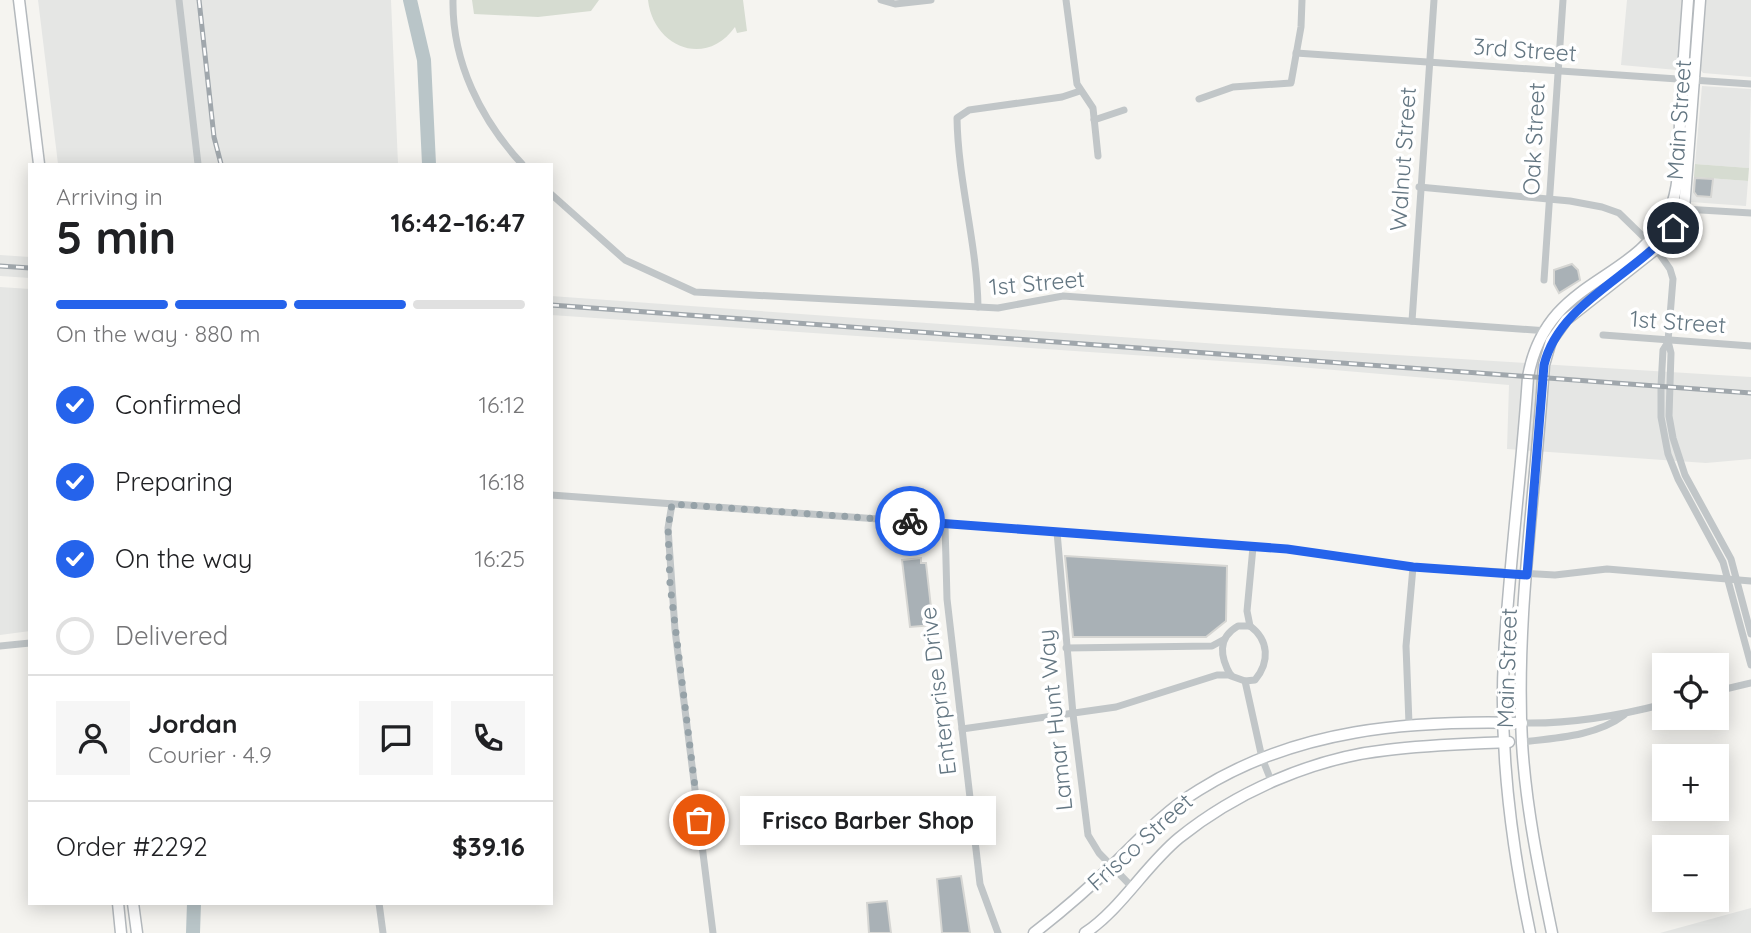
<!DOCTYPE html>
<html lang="en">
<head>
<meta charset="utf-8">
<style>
  body { margin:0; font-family:Quicksand,sans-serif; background:#f6f6f6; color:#202124; height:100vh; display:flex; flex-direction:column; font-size:26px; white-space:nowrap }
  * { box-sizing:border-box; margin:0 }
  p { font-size:23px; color:#757577 }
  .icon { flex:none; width:38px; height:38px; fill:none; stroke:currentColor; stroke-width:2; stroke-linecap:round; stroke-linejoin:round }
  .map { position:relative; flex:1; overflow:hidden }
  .sheet { position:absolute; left:28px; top:163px; width:525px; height:742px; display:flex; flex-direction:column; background:#fff; border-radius:0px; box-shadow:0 4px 18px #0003 }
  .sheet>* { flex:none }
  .tools { position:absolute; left:1652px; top:653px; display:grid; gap:14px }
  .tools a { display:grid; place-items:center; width:77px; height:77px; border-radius:0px; background:#fff; box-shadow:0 4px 18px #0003; font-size:35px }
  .pin { position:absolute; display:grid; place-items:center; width:60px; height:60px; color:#fff; margin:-30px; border:4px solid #fff; border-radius:50%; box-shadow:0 2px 7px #0007 }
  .courier { position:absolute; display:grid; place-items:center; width:70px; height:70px; margin:-35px; border:5px solid #2563eb; border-radius:50%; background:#fff; color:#222; box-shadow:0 2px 9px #0007 }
  .bubble { position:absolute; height:49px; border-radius:0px; background:#fff; box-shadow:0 4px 18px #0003; font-size:23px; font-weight:700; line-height:49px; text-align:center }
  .summary em { font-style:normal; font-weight:700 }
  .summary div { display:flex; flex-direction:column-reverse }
  .summary { display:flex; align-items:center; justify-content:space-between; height:119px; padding:0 28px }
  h1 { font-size:46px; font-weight:700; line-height:52px }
  .bar { display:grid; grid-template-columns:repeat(4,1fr); gap:10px 7px; align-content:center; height:84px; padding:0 28px }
  .bar i { height:9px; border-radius:5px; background:#e0e0e0 }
  .bar .on { background:#2563eb }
  .bar p { grid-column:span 4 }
  .line { display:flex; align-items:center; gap:18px; padding:0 28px; border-top:2px solid #e0e0e0 }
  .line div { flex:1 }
  .round { display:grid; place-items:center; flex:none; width:74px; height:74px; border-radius:0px; background:#f6f6f6 }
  ol { padding:0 28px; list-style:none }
  li { display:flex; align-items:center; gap:21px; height:77px }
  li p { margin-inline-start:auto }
  li .icon { padding:7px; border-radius:50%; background:#2563eb; color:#fff; stroke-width:4 }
  li:last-child { color:#757577 }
  li i { width:38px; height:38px; border:4px solid #e0e0e0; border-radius:50% }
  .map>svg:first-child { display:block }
</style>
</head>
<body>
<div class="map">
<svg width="1751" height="933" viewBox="0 0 1751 933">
  <rect width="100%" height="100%" fill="#f5f4f0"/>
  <g fill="#e5e6e4">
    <path d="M38,0H391L398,164H58Z"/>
    <path d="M1627,0H1683L1677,70L1621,65Z"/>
    <path d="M1705,0H1751V77L1703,73L1700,69Z"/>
    <path d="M1702,86L1751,89L1749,168L1695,164Z"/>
    <path d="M1694,177L1748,181L1746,206L1691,202Z"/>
    <path d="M0,255L30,257V278L0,276Z"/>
    <path d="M0,287L30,289V631L0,635Z"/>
    <path d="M551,296L1219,344L1751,377V459L1706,463L1507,449L1509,385L1265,364L551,315Z"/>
    <path d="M1751,908V933H1660Z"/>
  </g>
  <g fill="#d6dcd1">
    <path d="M472,0H599L591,11L538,17L474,14Z"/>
    <path d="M648,0H743L747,31L737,33L735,27C705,69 653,46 648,0Z"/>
    <path d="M1695,164L1749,168L1748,181L1694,177Z"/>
  </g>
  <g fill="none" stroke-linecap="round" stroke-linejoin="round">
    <g stroke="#b9c5c8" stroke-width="14">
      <path d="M410,0L424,60L429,164"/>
      <path d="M193,933L194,903"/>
    </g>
  </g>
  <g fill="#a9b1b6" stroke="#d6d6d3" stroke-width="2">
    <path d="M1695,178L1713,179L1711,197L1697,196L1694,192Z"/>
    <path d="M1572,264L1578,270L1580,280L1559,293L1554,284V270Z"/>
    <path d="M1065,556L1227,566L1226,621L1206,637H1073Z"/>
    <path d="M921,558V563H926L933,625L910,627L902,560Z"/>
    <path d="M961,876L970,933H942L937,879Z"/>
    <path d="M887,901L891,933H869L867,903Z"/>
  </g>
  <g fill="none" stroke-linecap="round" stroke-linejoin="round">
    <defs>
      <g id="secondary">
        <path d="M19,0L39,164"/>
        <path d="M118,903L121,933"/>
        <path d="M133,903L137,933"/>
        <path d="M1034,933C1064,910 1091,886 1118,860C1143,835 1169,808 1199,790C1296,729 1410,720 1522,723"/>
        <path d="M1085,933C1121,909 1146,865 1179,838C1236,792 1313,758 1387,750C1427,745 1468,744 1509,742"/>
        <path d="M1530,933C1511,843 1499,750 1504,658C1509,564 1522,470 1528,377C1546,277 1634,285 1669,212C1681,186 1679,150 1680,122C1682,81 1685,41 1688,0"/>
        <path d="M1552,933C1539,870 1526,808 1522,743C1515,618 1536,490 1544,365L1551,341L1566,320L1656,249L1684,209L1700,0"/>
      </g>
    </defs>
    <use href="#secondary" stroke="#b4b9bd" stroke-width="13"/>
    <g stroke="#c1c6c8" stroke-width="7">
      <path d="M179,0L198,164"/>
      <path d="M453,0C452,62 481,120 522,164"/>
      <path d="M881,0L895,4L931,0"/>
      <path d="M1066,0L1077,84L1093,108L1098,156"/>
      <path d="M1296,53L1751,84"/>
      <path d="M1199,99L1233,87L1291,83L1301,27L1302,0"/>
      <path d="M1094,120L1124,110"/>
      <path d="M1419,187L1570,201L1602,207L1619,213L1656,249L1670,269L1673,279L1668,341L1671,353L1669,416L1673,438L1685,475L1731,559L1751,634"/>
      <path d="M551,194L625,260L695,292L998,308L1063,296L1548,331"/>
      <path d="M1684,209L1751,213"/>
      <path d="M1544,280L1563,0"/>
      <path d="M978,307C977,243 958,182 957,118L969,110L1062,97L1080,91"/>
      <path d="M1412,321L1434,0"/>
      <path d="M1603,335L1751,346"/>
      <path d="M1668,342L1663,350L1661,386V417L1668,454L1678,479L1723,562L1751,665"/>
      <path d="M551,495L1287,549L1413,567L1555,575L1607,569L1751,581"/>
      <path d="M672,504L668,528L675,630L713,933"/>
      <path d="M945,524L947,599L980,884L998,933"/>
      <path d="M1057,532L1073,714L1088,835L1099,853L1132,887"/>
      <path d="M1238,626H1250C1269,640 1270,662 1255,680L1245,681L1231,676C1220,657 1217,638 1238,626Z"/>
      <path d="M1250,626L1247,611L1253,547"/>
      <path d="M0,646L30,643"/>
      <path d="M1066,648L1212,646L1223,640"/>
      <path d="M1245,681L1262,758L1272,783"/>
      <path d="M1717,691L1751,683"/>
      <path d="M1522,723C1569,724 1618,716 1664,704"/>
      <path d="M1409,724L1406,646L1413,567"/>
      <path d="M962,729L1116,707L1217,675H1231"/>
      <path d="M1522,742C1556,738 1597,736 1624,715"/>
      <path d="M379,903L383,933"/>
    </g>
    <use href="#secondary" stroke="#fff" stroke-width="10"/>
    <defs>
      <g id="rail">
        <path d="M199,0L214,137L221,164"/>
        <path d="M0,266L30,268"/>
        <path d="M551,305L1751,393"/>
      </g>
    </defs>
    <use href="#rail" stroke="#a0a7ac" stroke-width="5"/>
    <use href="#rail" stroke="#fff" stroke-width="2.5" stroke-dasharray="8" stroke-linecap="butt"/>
  </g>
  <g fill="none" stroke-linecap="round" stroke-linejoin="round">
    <path stroke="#96a2a8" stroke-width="7" stroke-dasharray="0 12.6" d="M699,820L670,584L668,528L672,504L910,521"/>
    <path stroke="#2563eb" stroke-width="9" d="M910,521L1287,549L1413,567L1527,575L1544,365C1559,303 1633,277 1673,228"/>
  </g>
  <g text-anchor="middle" stroke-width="7" stroke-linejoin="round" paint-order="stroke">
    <g font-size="23" fill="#637682" stroke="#fff">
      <text transform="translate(1525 50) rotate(4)" y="8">3rd Street</text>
      <text transform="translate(1679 120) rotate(-86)" y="8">Main Street</text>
      <text transform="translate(1534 139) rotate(-87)" y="8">Oak Street</text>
      <text transform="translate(1403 159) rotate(-86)" y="8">Walnut Street</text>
      <text transform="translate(1037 283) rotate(-5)" y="8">1st Street</text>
      <text transform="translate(1678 322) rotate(4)" y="8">1st Street</text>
      <text transform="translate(1507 668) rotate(-88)" y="8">Main Street</text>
      <text transform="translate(938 691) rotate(-97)" y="8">Enterprise Drive</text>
      <text transform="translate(1055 720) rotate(-96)" y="8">Lamar Hunt Way</text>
      <text transform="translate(1140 842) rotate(-42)" y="8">Frisco Street</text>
    </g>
  </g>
</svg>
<div class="tools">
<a><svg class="icon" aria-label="locate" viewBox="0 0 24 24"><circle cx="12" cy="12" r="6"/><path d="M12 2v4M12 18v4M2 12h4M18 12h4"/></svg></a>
<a>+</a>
<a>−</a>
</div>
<div class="pin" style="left:699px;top:820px;background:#ea580c"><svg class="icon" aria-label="bag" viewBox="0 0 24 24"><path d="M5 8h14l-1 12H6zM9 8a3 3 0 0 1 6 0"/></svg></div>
<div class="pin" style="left:1673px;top:228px;background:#1f2937"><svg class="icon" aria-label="home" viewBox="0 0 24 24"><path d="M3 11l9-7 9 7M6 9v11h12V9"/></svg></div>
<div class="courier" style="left:910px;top:521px"><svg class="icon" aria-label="bike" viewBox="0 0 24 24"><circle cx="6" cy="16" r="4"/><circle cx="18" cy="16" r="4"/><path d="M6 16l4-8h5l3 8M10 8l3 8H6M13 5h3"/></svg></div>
<div class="bubble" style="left:740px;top:796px;width:256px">Frisco Barber Shop</div>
<section class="sheet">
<div class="summary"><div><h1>5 min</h1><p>Arriving in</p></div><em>16:42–16:47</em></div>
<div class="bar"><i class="on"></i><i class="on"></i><i class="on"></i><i></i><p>On the way · 880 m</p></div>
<ol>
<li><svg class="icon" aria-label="check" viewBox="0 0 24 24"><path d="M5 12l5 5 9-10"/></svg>Confirmed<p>16:12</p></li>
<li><svg class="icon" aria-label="check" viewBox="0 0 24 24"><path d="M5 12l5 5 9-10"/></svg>Preparing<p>16:18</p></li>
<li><svg class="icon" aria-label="check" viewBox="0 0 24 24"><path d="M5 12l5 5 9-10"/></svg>On the way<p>16:25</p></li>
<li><i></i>Delivered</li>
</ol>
<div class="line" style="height:126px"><a class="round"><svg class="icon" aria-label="person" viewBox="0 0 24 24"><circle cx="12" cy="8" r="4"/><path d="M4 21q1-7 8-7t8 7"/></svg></a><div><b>Jordan</b><p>Courier · 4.9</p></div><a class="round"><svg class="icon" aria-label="chat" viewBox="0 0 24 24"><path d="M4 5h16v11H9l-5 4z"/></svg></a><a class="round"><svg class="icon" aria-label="phone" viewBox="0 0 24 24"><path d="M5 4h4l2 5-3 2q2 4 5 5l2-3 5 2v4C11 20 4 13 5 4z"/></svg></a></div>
<div class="line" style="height:91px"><div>Order #2292</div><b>$39.16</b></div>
</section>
</div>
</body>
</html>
